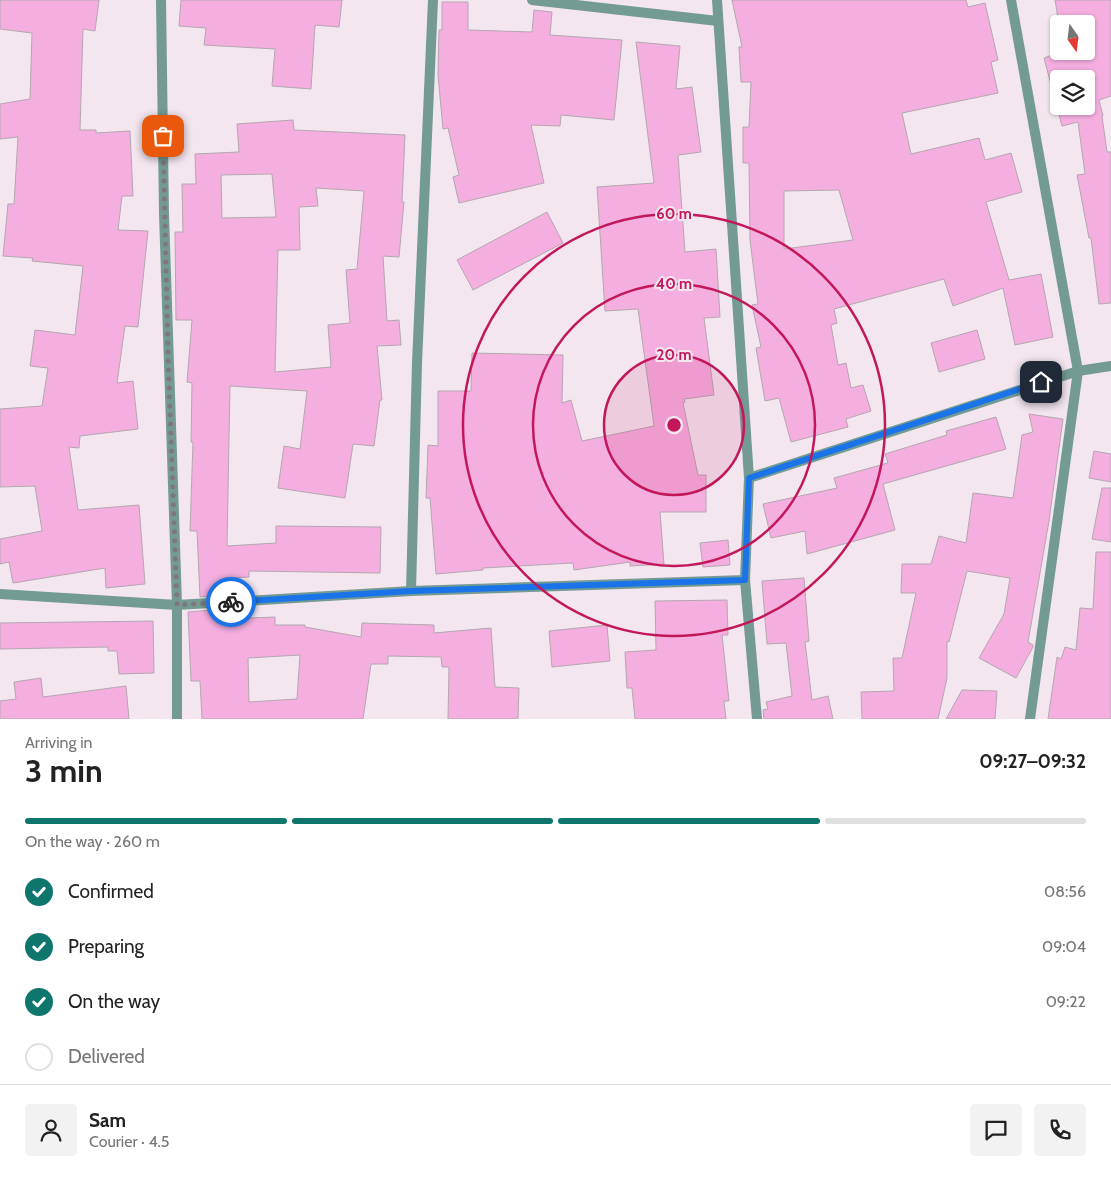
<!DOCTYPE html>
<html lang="en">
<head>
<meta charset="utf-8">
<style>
  body { margin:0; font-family:Cabin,sans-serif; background:#f2f2f2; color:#222; height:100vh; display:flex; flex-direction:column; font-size:19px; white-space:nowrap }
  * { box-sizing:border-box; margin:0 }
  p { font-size:16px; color:#767676 }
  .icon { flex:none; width:28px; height:28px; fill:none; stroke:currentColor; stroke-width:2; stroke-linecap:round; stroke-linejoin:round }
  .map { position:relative; height:719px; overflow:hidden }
  .sheet { display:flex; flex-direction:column; background:#fff; flex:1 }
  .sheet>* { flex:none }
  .needle { width:32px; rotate:166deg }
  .fabs { position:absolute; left:1050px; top:15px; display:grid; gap:10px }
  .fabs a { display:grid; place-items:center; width:45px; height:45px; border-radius:5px; background:#fff; box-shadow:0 1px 4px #0004; font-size:25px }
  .pin { position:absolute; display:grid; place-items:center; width:42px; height:42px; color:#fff; margin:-21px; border-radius:10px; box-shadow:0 2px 8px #0006 }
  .courier { position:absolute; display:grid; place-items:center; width:50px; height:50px; margin:-25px; border:4px solid #1a73e8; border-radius:50%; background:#fff; color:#222; box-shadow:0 1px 6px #0007 }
  .headline em { font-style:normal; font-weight:800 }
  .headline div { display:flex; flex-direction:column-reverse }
  .headline { display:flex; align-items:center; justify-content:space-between; height:85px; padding:0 25px }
  h1 { font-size:32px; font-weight:800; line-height:38px }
  .bar { display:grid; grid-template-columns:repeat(4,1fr); gap:8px 5px; align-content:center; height:60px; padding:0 25px }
  .bar i { height:6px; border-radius:4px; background:#e0e0e0 }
  .bar .selected { background:#0f766e }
  .bar p { grid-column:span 4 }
  .line { display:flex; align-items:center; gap:12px; padding:0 25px; border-top:1px solid #e0e0e0 }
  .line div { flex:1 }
  .round { display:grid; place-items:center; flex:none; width:52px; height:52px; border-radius:5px; background:#f2f2f2 }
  ol { padding:0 25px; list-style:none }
  li { display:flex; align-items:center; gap:15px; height:55px }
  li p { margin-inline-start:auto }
  li .icon { padding:5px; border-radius:50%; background:#0f766e; color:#fff; stroke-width:4 }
  li:last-child { color:#767676 }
  li i { width:28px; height:28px; border:2px solid #e0e0e0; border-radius:50% }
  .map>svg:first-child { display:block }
</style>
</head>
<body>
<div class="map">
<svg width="1111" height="719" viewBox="0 0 1111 719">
  <rect width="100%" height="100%" fill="#f3e6ef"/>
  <g fill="#f4aee0" stroke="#b4a7b0" fill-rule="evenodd">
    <path d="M0,0H99L95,31L83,29L80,130H96V133L130,131L133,196H122L118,230L148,231L138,327L125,326L117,383L133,381L138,429L80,436L79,448L69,447L78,510L139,505L145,584L106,588L105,568L13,583L9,562L0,564V539L42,531L35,486L0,487V409L42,406L48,368L30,366L35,330L75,335L83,266L32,261L33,258L3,256L8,204H14L18,137L0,139V104L30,99L32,33L0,29Z"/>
    <path d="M181,0H342L339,27L315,25L311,89L272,86L275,49L204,45L206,28L179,26Z"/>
    <path d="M732,0H966L968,7L985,3L998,60L991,62L998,93L902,113L911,154L979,138L985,160L1011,153L1022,192L986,202L1009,280L1041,274L1053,337L1015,345L1003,288L953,306L944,279L834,309L837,323L831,325L838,365L846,363L851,388L863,385L871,411L846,419L848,427L791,442L779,398L765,401L756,348L761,347L752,305L758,304L750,240L749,163H743V127H749L751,82H741L739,47H742ZM839,190L853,240L784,249V191Z"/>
    <path d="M1055,0H1111V96L1099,100L1103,116H1102L1107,152H1111V303L1099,304L1091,238H1089L1077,175L1085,174L1078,122L1062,126L1044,58L1063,51H1086V24H1059ZM1059,79H1086V106H1059Z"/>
    <path d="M442,2H468V30L532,32L534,10L552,12L550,35L622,40L614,120L561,115L560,126L531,125L544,183L459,203L453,177L459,175L448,128L443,129L438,75L439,30H442Z"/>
    <path d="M636,42L680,46L676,89L692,87L701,152L678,155L685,252L716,249L720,317L704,318L714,395L684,399L685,402L683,403L698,475H706V512H660L664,564L630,566V562L574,570L573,563L483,568V570L436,574L430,498H426L428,445L438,446V391H471L472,353L563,355L562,403L571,400L582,441L654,426L638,309L605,311L597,187L654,183Z"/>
    <path d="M293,120L294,130L405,135L402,202H404L399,257L383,256L387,321L399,320L401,345L377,346L382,400H380L374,446L353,444L345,498L278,488L284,446L300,449L307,391L230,386L227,546L276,543V526L381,527L380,573L249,571V577L224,578V595L200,597L197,531H190L193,442H191L192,383L187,382L192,320H176L175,232H183L182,184H196L195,154L239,152L237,124ZM272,174L276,217L222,218L221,175ZM316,188L364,191L357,269L346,270L350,323L328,325L331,367L275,372L278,250H300L299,207L318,206Z"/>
    <path d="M547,212L563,243L473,290L457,260Z"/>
    <path d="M977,330L985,359L939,372L931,343Z"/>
    <path d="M1029,414L1063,419L1049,521L1028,642L1033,645V647L1016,678L979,658L1004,614L1010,578L967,571L949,642L947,641V678L938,719H862L861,692L894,691L893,658H902L916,593H901L902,564H931L939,536L966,543L973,493L1013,498L1022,435L1033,432Z"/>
    <path d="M996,417L1006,449L883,484L895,530L807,554L805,531L771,538L763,504L837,488L834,478L888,463L885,454L947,435L946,431Z"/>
    <path d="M1094,451L1111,454V482L1089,478Z"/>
    <path d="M1102,488H1111V542L1092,539Z"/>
    <path d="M728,540L730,565L703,567L700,543Z"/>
    <path d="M1096,552H1111V719H1048L1057,657L1061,659L1065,647L1076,650L1080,608L1093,609Z"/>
    <path d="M804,578L809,641L805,642L812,700L828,696L833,719H764L763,710L768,709L766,702L792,696L786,643L767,644L762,581Z"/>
    <path d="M727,600L728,635H722L729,701H724L726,719H635L632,688H627L625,652L656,650L655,601Z"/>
    <path d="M225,609V619L275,617V625H305V627L361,637L362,623L434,625V633L491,628L495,687L519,688L518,719H448L449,667H442L441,657L388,656V664H371L363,719H202L200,681H191L188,612ZM300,655L297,699L249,702L248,658Z"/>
    <path d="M153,621L154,673L119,674L117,651H108V647L0,649V623Z"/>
    <path d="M607,625L610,661L552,667L549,631Z"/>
    <path d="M41,678L43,697L126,686L129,719H0V701L16,699L14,682Z"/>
    <path d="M962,690L997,691L995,719H946Z"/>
  </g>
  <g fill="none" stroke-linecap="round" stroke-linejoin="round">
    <g stroke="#739b93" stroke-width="10">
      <path d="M161,0L164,214L177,605V719"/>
      <path d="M532,0L718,21"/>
      <path d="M717,0L749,478L745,580L757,719"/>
      <path d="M1011,0L1078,371L1030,719"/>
      <path d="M749,478L1078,371L1111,366"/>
      <path d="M411,591L417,363L433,0"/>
      <path d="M0,594L177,605L411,591L745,580"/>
    </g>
  </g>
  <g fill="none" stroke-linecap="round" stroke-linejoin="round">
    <path stroke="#7f777d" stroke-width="5" stroke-dasharray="0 9" d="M163,136L168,354L177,605L231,602"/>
    <path stroke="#1a73e8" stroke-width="6" d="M231,602L411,591L745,580L749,478L1041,382"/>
  </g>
  <circle cx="674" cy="425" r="70" fill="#c2185b" fill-opacity=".12"/>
  <g fill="none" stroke="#c2185b" stroke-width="2.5">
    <circle cx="674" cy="425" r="70"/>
    <circle cx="674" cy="425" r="141"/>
    <circle cx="674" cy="425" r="211"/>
  </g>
  <circle cx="674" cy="425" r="8" fill="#c2185b" stroke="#f3e6ef" stroke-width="2.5"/>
  <g font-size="15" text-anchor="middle" font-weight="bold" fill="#c2185b" stroke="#f3e6ef" stroke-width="4" stroke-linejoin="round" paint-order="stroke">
    <text x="674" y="219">60 m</text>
    <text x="674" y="289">40 m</text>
    <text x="674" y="360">20 m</text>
  </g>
</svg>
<div class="fabs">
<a><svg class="needle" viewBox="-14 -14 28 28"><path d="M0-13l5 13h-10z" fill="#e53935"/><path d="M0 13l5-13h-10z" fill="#767676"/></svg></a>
<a><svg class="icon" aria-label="layers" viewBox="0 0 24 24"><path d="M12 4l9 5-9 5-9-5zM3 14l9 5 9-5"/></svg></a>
</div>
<div class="pin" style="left:163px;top:136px;background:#ea580c"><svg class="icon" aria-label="bag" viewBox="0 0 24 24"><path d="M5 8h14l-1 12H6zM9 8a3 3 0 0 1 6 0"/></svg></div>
<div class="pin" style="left:1041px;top:382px;background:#1f2937"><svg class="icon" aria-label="home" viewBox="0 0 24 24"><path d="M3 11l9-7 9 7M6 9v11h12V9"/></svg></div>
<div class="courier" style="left:231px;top:602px"><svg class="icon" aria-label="bike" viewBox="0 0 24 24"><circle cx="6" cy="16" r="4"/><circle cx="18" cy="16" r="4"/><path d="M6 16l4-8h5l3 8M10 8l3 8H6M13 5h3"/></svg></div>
</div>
<section class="sheet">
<div class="headline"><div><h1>3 min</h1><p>Arriving in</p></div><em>09:27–09:32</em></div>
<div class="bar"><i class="selected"></i><i class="selected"></i><i class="selected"></i><i></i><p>On the way · 260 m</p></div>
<ol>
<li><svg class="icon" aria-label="check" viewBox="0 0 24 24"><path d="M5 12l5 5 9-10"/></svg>Confirmed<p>08:56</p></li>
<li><svg class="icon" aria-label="check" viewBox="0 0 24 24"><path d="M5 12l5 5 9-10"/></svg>Preparing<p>09:04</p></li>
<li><svg class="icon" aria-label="check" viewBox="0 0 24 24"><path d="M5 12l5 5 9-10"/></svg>On the way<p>09:22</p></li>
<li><i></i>Delivered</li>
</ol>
<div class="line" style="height:90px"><a class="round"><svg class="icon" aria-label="person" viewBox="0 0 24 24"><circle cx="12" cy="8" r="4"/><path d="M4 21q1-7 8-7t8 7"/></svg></a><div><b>Sam</b><p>Courier · 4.5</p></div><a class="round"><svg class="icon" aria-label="chat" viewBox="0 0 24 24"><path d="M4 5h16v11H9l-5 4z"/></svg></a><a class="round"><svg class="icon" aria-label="phone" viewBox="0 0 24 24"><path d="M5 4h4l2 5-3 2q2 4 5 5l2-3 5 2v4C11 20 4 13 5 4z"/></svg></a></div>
</section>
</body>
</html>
